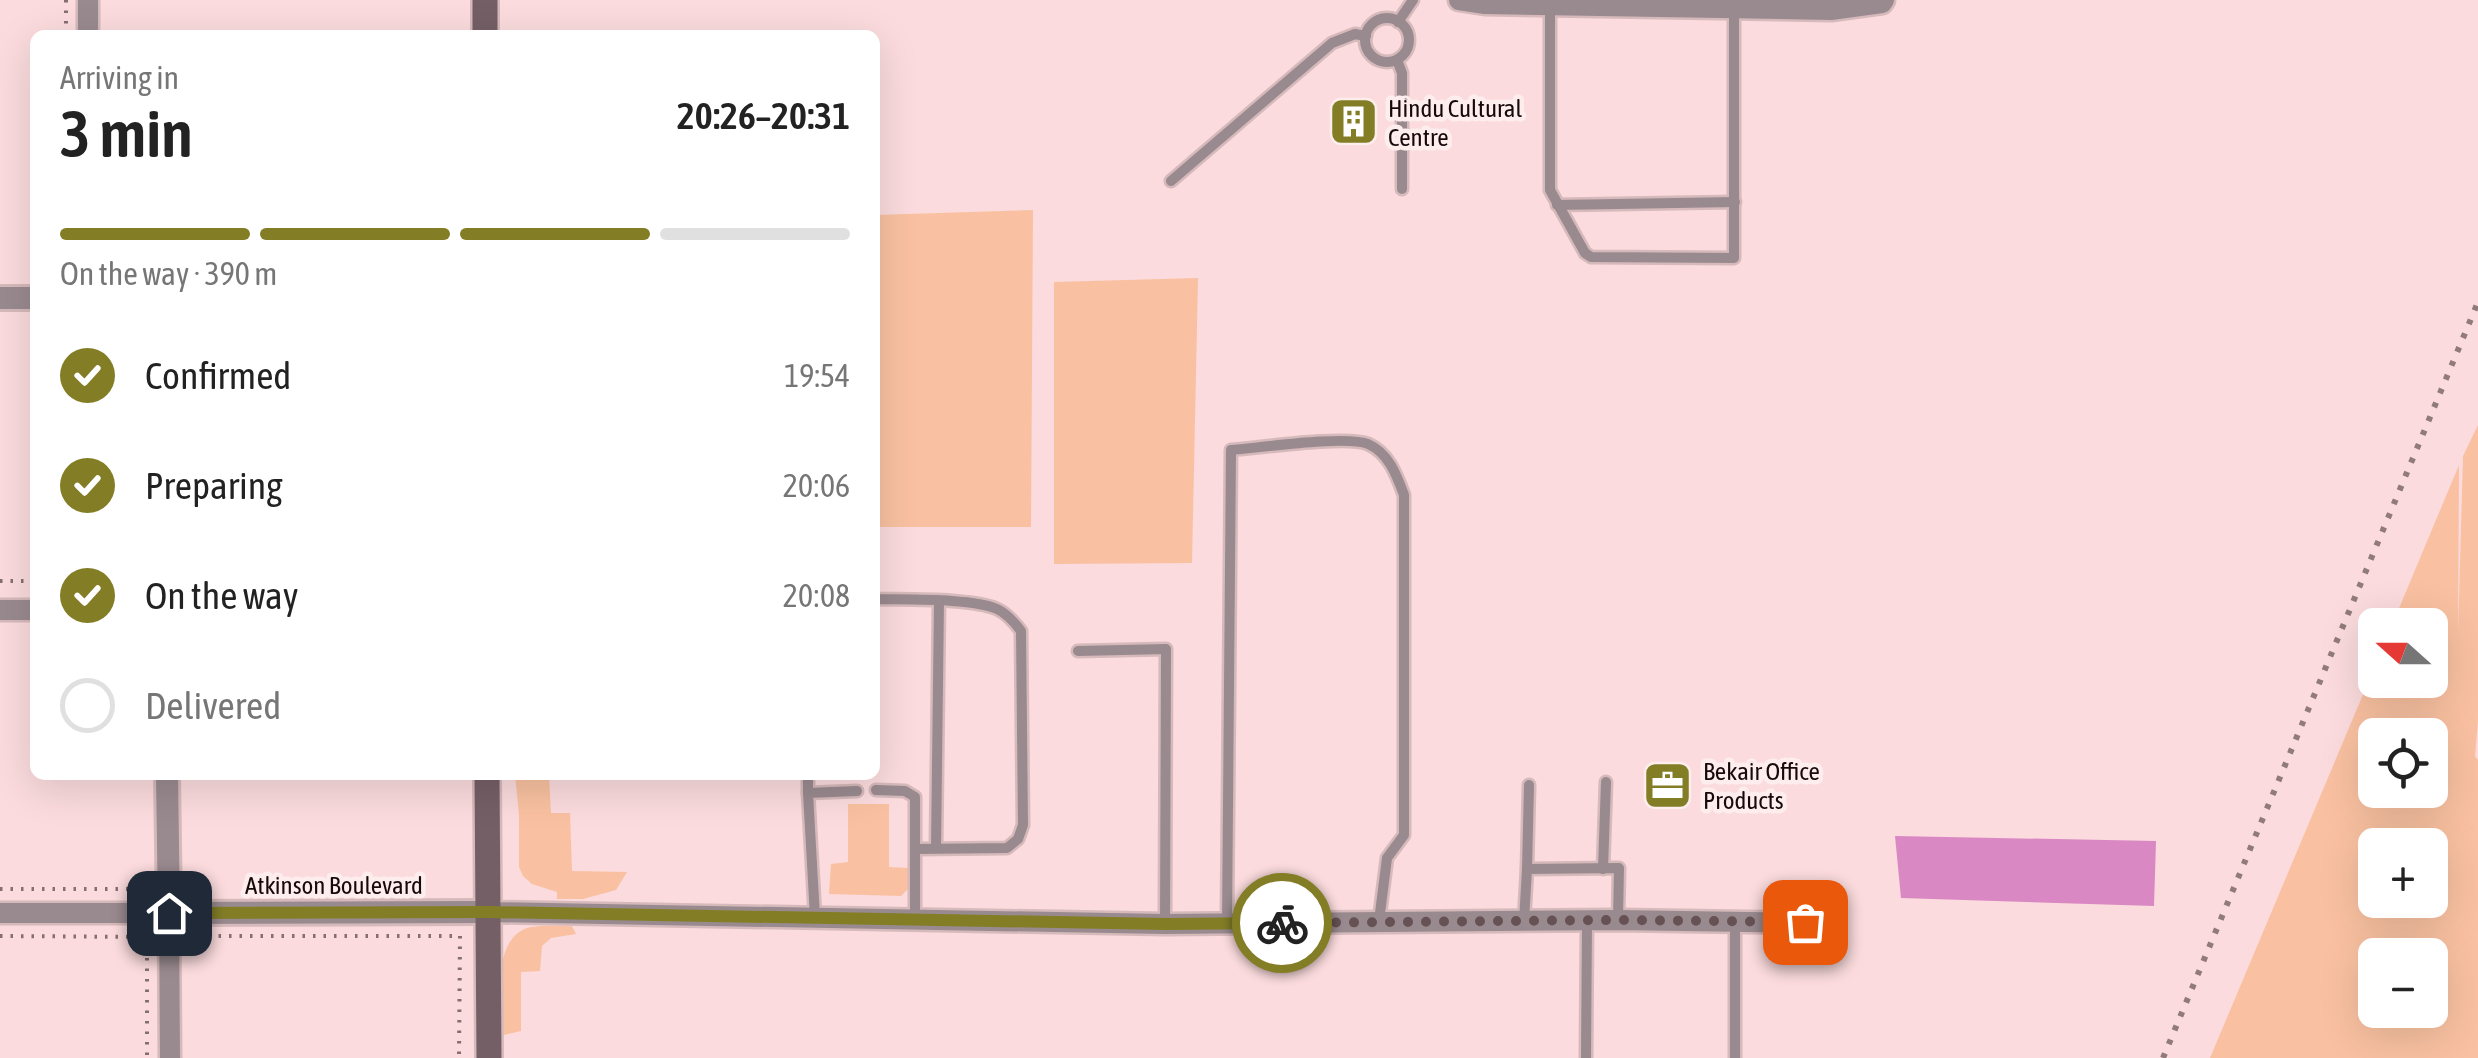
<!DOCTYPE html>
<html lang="en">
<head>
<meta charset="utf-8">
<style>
  body { margin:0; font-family:"Asap Condensed",sans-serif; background:#f6f6f6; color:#222; height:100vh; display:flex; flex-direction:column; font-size:38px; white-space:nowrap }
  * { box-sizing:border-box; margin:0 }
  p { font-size:32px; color:#767676 }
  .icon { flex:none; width:55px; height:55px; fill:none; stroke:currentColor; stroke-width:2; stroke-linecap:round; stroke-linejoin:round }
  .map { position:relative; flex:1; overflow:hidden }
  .sheet { position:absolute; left:30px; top:30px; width:850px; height:750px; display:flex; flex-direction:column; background:#fff; border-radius:15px; box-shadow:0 10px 40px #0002 }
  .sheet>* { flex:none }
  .needle { width:65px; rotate:291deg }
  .fabs { position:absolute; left:2358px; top:608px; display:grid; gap:20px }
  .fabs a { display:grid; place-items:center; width:90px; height:90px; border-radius:15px; background:#fff; box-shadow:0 10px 40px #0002; font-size:50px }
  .pin { position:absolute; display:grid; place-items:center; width:85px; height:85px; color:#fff; margin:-42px; border-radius:20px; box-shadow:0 5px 15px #0006 }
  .courier { position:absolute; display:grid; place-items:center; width:100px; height:100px; margin:-50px; border:8px solid #837e26; border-radius:50%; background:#fff; color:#222; box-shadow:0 2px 12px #0007 }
  .head em { font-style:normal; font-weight:600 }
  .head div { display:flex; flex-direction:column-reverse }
  .head { display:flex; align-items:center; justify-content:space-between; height:170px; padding:0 30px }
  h1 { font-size:65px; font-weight:600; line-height:75px }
  .bar { display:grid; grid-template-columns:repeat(4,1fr); gap:15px 10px; align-content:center; height:120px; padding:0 30px }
  .bar i { height:12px; border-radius:8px; background:#e0e0e0 }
  .bar .on { background:#837e26 }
  .bar p { grid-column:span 4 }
  ol { padding:0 30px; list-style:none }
  li { display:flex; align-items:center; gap:30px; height:110px }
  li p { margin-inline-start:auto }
  li .icon { padding:10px; border-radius:50%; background:#837e26; color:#fff; stroke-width:4 }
  li:last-child { color:#767676 }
  li i { width:55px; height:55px; border:5px solid #e0e0e0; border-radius:50% }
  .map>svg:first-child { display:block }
</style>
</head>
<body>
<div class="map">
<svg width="2478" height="1058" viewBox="0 0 2478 1058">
  <rect width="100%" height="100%" fill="#fbdbdd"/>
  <g fill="#f9c1a1" fill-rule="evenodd">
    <path d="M1033,210L1031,527H875V215Z"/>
    <path d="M1198,278L1192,563L1054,564V282Z"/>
    <path d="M2478,425V721L2475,756L2478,760V1058H2210L2375,666V680H2430V625H2392L2459,465L2458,635L2463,456ZM2375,735H2430V790H2375ZM2430,845V900H2375V845ZM2430,955V1010H2375V955Z"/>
    <path d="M515,775H549L551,813H570L572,871L627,872L616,890L583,899H557V892L532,884L523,876L519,867V815Z"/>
    <path d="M848,804H889V867L908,868V889L901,896L829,894L831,864L848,862Z"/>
    <path d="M572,926L576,934L551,938L542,946L540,971L521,972V1031L500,1036C501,1005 490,936 531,927C543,925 559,926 572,926Z"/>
  </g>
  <path fill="#da88c3" d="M1895,836L2156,841L2154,906L1901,898Z"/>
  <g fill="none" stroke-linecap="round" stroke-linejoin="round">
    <defs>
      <g id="service">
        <path d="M1550,5V190L1585,253L1591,257L1734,258V9"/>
        <circle cx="1387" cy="40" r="22"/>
        <path d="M1398,22L1413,0"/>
        <path d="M1397,60L1402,73V189"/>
        <path d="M1171,181L1332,43L1355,34L1366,36"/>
        <path d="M1557,205L1735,202"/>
        <path d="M875,599C905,600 972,598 997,609C1006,613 1015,623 1021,631L1023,825L1018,839L1007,848L916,849"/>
        <path d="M1078,651L1166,649L1165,924"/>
        <path d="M876,790L905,791L915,797V919"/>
        <path d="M808,793V775"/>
        <path d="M936,848L939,601"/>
        <path d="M1527,869L1529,785"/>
        <path d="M1603,869L1606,782"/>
        <path d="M815,917L808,793L857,791"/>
        <path d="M1524,921L1527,869L1619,868L1618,919"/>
        <path d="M1227,924L1231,450C1258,448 1347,435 1368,444C1389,453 1397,476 1404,495V835L1387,858L1379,921"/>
        <path d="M1586,1058L1587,921"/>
        <path d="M1735,1058V922"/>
      </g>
      <g id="minor">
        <path d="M88,0V35"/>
        <path d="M1459,0L1485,4L1831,10L1882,3L1884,0"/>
        <path d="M0,610H35"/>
        <path d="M488,912L1165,924L1618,920L1805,923"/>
        <path d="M0,913H169L170,1058"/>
      </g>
      <g id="tertiary">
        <path d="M0,298H35"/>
        <path d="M167,775L169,913L488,912"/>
      </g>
      <g id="secondary">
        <path d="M485,0V35"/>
        <path d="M487,775L489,1058"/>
      </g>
    </defs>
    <use href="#service" stroke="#d6b9bb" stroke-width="15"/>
    <use href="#minor" stroke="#d6b9bb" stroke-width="25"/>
    <use href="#tertiary" stroke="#d6b9bb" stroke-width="28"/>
    <use href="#secondary" stroke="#d6b9bb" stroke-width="30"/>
    <g stroke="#846e70" stroke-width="4" stroke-dasharray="2.5 8" stroke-linecap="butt">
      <path d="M66,0V35"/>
      <path d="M0,581H35"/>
      <path d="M0,889H149"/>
      <path d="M0,936L147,937V1058"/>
      <path d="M189,938V936H460L459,1058"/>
    </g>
    <use href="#service" stroke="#998a8f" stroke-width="10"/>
    <use href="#minor" stroke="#998a8f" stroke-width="20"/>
    <use href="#tertiary" stroke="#998a8f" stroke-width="22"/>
    <use href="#secondary" stroke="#755f66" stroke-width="25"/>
    <path stroke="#917a7b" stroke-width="6" stroke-dasharray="5 10" stroke-linecap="butt" d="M2163,1058L2478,302"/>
  </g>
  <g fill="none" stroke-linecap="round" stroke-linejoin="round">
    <path stroke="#665254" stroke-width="10" stroke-dasharray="0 18" d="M1282,923L1618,920L1805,922"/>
    <path stroke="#837e26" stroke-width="12" d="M169,913L488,912L1166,924L1282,923"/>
  </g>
  <defs>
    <symbol id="building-square" viewBox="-11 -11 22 22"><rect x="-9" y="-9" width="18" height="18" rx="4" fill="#837e26" stroke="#fdeded"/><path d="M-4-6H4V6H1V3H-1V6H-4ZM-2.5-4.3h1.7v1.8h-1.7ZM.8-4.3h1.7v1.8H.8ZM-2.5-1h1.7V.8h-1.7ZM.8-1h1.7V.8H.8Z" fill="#fff"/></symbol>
    <symbol id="office-square" viewBox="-11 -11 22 22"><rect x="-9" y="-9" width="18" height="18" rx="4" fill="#837e26" stroke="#fdeded"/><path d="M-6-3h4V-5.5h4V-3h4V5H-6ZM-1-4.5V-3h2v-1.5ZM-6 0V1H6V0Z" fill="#fff"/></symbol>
  </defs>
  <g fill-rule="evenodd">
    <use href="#building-square" x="1326" y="94" width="55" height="55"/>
    <use href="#office-square" x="1640" y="758" width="55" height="55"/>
  </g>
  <g text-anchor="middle" stroke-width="9" stroke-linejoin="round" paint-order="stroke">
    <g font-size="25" fill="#16090a" stroke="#fdeded" text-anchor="start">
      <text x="1388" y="117">Hindu Cultural<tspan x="1388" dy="29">Centre</tspan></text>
      <text x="1703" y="780">Bekair Office<tspan x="1703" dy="29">Products</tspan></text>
    </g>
    <g font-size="25" fill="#16090a" stroke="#fdeded">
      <text x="334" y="894">Atkinson Boulevard</text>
    </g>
  </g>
</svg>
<div class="fabs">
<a><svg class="needle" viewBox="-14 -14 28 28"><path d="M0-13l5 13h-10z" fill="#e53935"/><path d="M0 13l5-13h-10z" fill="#767676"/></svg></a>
<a><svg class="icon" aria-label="locate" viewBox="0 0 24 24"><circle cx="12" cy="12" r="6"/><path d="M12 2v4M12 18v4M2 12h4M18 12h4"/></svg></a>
<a>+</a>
<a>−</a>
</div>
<div class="pin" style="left:1805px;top:922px;background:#ea580c"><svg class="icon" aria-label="bag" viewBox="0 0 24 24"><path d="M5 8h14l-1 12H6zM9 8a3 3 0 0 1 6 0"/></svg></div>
<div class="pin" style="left:169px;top:913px;background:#1f2937"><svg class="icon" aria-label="home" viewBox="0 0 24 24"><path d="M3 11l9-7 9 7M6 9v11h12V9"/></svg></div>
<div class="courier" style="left:1282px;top:923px"><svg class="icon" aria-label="bike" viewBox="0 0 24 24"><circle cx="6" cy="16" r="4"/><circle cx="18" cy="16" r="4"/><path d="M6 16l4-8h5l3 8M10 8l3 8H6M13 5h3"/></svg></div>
<section class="sheet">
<div class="head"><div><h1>3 min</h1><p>Arriving in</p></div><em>20:26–20:31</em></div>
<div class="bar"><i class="on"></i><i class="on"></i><i class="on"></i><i></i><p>On the way · 390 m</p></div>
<ol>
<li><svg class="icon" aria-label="check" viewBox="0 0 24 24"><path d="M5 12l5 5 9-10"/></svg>Confirmed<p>19:54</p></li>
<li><svg class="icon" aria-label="check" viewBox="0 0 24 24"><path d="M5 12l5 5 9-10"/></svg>Preparing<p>20:06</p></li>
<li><svg class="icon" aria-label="check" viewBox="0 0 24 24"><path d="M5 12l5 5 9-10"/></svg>On the way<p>20:08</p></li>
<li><i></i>Delivered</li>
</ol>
</section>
</div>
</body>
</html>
